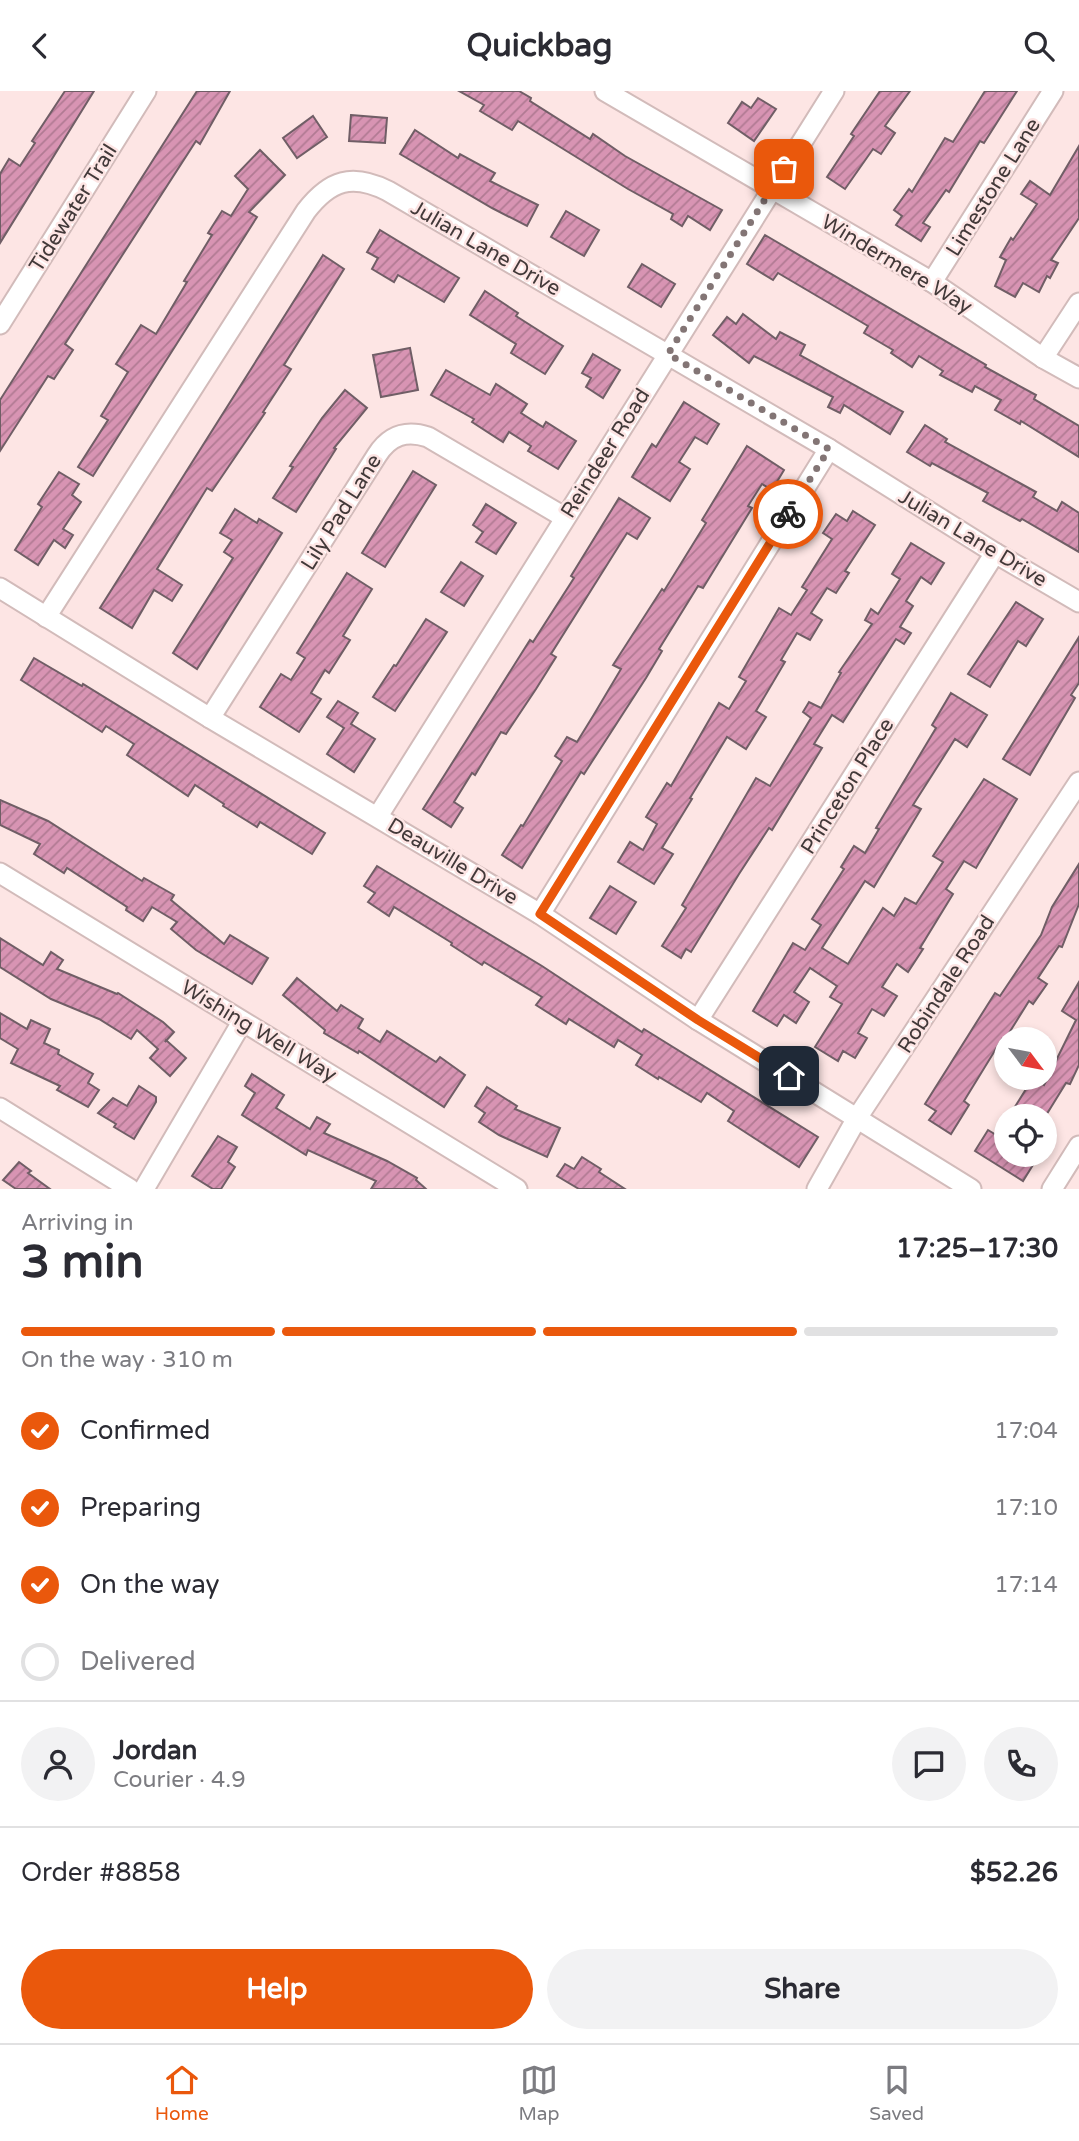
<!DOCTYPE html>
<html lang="en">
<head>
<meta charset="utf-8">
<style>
  body { margin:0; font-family:"Varela Round",sans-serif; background:#f2f2f3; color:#2b2b33; height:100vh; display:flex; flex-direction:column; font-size:26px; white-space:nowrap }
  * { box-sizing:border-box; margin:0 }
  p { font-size:23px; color:#7c7c81 }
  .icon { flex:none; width:38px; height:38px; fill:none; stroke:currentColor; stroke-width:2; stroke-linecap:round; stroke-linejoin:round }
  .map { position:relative; height:1098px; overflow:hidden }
  .sheet { display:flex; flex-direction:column; background:#fff; flex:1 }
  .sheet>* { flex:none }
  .needle { width:46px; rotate:122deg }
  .fabs { position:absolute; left:994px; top:936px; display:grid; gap:14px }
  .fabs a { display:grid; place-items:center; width:63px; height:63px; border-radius:50%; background:#fff; box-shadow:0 4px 10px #0003; font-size:35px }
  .pin { position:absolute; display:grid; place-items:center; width:60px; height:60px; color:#fff; margin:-30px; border-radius:14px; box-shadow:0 4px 10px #0006 }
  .courier { position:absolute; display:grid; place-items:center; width:70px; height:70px; margin:-35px; border:5px solid #ea580c; border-radius:50%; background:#fff; color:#222; box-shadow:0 2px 9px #0007 }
  .headline em { font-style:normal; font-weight:700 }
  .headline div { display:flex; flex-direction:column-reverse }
  .headline { display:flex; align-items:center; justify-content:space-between; height:119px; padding:0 21px }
  h1 { font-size:46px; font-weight:700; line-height:52px }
  .bar { display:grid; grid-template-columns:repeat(4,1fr); gap:10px 7px; align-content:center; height:84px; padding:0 21px }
  .bar i { height:9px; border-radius:5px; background:#e1e1e2 }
  .bar .current { background:#ea580c }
  .bar p { grid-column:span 4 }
  .line { display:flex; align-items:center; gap:18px; padding:0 21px; border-top:2px solid #e1e1e2 }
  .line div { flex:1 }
  .round { display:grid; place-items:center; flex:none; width:74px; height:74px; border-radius:37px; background:#f2f2f3 }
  ol { padding:0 21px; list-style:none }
  li { display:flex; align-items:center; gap:21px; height:77px }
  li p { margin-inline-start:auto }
  li .icon { padding:7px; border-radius:50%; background:#ea580c; color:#fff; stroke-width:4 }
  li:last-child { color:#7c7c81 }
  li i { width:38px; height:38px; border:4px solid #e1e1e2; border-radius:50% }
  .button { display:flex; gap:14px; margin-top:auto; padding:14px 21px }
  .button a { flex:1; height:80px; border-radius:42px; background:#ea580c; color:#fff; font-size:28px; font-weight:700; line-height:80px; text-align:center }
  .button a+a { background:#f2f2f3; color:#2b2b33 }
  header { display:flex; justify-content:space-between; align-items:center; height:91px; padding:0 21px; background:#fff; font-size:32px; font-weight:700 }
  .tab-bar { display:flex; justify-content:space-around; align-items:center; height:98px; border-top:2px solid #e1e1e2; background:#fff; font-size:19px; color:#7c7c81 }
  .tab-bar a { display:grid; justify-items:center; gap:4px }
  .tab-bar .current { color:#ea580c }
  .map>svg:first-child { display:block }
</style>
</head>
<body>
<header><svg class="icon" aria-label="back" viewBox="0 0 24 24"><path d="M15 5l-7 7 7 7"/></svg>Quickbag<svg class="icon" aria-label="search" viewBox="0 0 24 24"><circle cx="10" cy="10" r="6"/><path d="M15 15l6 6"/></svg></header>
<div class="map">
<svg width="1079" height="1098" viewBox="0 0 1079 1098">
  <defs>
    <pattern id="building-hatch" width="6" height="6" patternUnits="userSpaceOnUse" patternTransform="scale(1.75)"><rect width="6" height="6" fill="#d894b3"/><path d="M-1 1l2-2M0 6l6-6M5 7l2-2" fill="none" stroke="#b17a93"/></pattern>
  </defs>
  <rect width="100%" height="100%" fill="#fde5e4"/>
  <g fill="url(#building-hatch)" stroke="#705e66" stroke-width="2">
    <path d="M65,0H94L0,152V83L9,68L20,75L35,52L32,50Z"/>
    <path d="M197,0H230L200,53L196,50L65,253L73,259L54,288L48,285L0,360V309Z"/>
    <path d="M459,0H519L531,7L530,10L590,48L593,43L625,65L722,119L710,139L688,125L682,135L671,128L673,123L628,98L518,30L512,39L480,20L484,14Z"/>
    <path d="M880,0H910L885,35L895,42L881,63L873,58L845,98L827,86L854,45L851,43Z"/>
    <path d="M985,0H1017L984,52L980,50L949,101L946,99L923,132L930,136L921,150L896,134L902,125L894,119L909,98L912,101L945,47L953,51Z"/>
    <path d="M758,7L776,18L754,50L728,32L742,11L751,17Z"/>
    <path d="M351,24L387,27L385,52L349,50Z"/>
    <path d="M313,25L327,46L297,67L283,47Z"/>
    <path d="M415,39L458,67L460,63L495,82L490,90L538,114L527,135L492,117L400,63Z"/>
    <path d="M1079,55V127L1051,169L1058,172L1050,187L1047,185L1039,201L1023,192L1015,206L995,195L1006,169L1000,166L1011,147L1013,149L1037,113L1021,103L1030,90L1050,104Z"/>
    <path d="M260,59L285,84L249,121L257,126L93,385L78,376L108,329L101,325L128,281L116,273L141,234L156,243L187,191L184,190L212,144L208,142L222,120L231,125L248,98L235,85Z"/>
    <path d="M566,120L599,139L584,165L551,146Z"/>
    <path d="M380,139L459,187L444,211L398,184L394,191L372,178L378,167L367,161Z"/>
    <path d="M765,144L986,274L985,276L1036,304L1034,308L1079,335V366L1021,330L1020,333L995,319L1001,309L975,295L972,301L940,284L943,280L919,265L912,276L891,262L893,259L864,242L868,235L778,182L773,189L747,173Z"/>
    <path d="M323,164L344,178L284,274L291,278L263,321L265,322L212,400L207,397L157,478L182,494L172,510L154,499L132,537L100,517Z"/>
    <path d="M642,173L675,193L661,216L628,196Z"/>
    <path d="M485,200L518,222L516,225L563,255L545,283L511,262L516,253L470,224Z"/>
    <path d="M743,223L776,248L780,241L805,254L800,264L903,321L890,343L844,314L840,322L828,316L833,306L754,265L749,272L713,244L727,226L736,233Z"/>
    <path d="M410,257L418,299L381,306L373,264Z"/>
    <path d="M593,263L620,279L603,307L586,296L591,287L582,282Z"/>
    <path d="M446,279L490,304L496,293L527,313L521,322L543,336L546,331L576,350L558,378L528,360L531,355L509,341L503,351L472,331L474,328L431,304Z"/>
    <path d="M345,299L367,317L334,357L336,358L296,421L273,407L293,376L290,375L322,327Z"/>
    <path d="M684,311L719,333L707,353L695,346L679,371L690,378L670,410L632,386L652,353L656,356Z"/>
    <path d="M925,334L947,348L945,351L1036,401L1033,406L1057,420L1062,411L1079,422V461L1022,428L1020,430L983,410L988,402L932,372L930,375L907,361Z"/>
    <path d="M747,355L784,379L772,399L762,393L748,415L752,417L733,448L703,497L698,495L659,558L662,560L646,587L584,683L581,681L522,777L502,764L521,734L523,735L562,670L555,665L567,646L577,651L593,625L621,578L613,574L662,498L664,500L706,432L702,429Z"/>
    <path d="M413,380L436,394L385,476L362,462Z"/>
    <path d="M59,381L79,393L72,404L81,411L63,438L73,444L65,457L54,449L38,474L15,459L42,416L38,413Z"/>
    <path d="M619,407L650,427L637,448L627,442L551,563L556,566L536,598L506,643L501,641L475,684L472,682L454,711L463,717L451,736L423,718L530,549L533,551L574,487L571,485Z"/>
    <path d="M486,413L516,432L496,463L476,451L483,441L473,434Z"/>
    <path d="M235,418L257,432L259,428L282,442L197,578L173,562L233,467L224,461L232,449L220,442Z"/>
    <path d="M853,420L875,434L845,480L849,482L836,502L827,497L811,522L822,529L810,549L797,542L781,569L785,571L756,620L766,626L746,658L727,646L690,707L692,708L662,757L673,763L654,793L618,771L630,751L643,759L657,733L646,726L667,692L671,695L719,612L729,618L746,590L739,586L779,517L791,524L807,499L802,496L832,448L823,442L836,423L847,430Z"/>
    <path d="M911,452L944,472L931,493L921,486L906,510L913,515L900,536L911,542L904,553L896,548L843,631L832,624L814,653L822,657L772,739L769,737L739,783L691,861L686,858L681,867L662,855L686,817L682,814L756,687L770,695L811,627L803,621L809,611L821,617L841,582L839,581L872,533L865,529L871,518L878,523L900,488L892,483Z"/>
    <path d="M461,471L483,485L464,515L441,501Z"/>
    <path d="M347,482L372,498L343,545L350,549L329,582L325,579L311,602L321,608L299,641L260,616L281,583L291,589L305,567L297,562Z"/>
    <path d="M1016,511L1043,528L1026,555L1018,550L990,596L968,583Z"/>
    <path d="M426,528L447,541L395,620L373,606L394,574L396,575Z"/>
    <path d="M1079,546V592L1071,604L1075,607L1030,684L1003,668Z"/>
    <path d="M34,567L82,595L83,593L325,742L312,763L260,731L257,736L223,715L224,713L195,694L188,705L127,664L134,653L106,635L102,641L21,589Z"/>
    <path d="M951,602L987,624L967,656L955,648L913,714L921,718L874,796L865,790L822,857L848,873L883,817L894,825L905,807L916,813L943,771L933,765L984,688L1017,708L976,777L964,770L946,798L953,803L920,857L923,858L908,881L897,873L882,896L897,905L884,925L872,918L858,942L867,947L855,967L843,960L838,970L815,956L842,913L830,906L837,895L810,877L794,901L809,911L796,932L784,924L777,935L753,920L793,852L805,859L821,834L812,828L844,778L841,776L854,755L865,762L879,738L876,737L936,637L932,634Z"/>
    <path d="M338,610L358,622L351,633L375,648L354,681L327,663L344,637L327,626Z"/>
    <path d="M0,709L48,730L142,790L144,787L174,804L171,809L224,853L230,844L268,867L252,893L196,859L171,838L177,831L152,816L143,830L126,819L127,816L67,777L64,782L34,763L40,753L0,734Z"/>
    <path d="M1079,773V813L1062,856L1059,855L1038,887L1047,893L1033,913L1029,910L1004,950L1002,948L964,1010L969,1014L951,1043L929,1029L936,1020L925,1013L995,902L1000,905L1041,844L1052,816Z"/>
    <path d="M377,775L542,875L642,941L644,938L818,1046L799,1076L728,1030L734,1020L707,1002L701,1011L659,986L658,988L636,974L642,964L618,949L614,956L569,928L566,933L536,914L542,906L484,871L482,874L451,854L452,852L394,816L389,825L368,811L375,802L364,795Z"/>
    <path d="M610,795L636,811L616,843L590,827Z"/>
    <path d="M0,847L43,874L51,861L63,869L57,878L117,903L118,902L163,931L174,941L165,951L166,949L186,967L170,985L150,967L158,958L137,939L131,948L99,928L51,908L0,876Z"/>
    <path d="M297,887L337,920L341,914L363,928L358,937L380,951L387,940L436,971L440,966L465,984L444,1016L359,960L358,962L324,942L325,939L283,904Z"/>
    <path d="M1079,891V974L1070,993L1066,992L1045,1026H1024L1013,1019L1033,987L1044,994L1076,929L1062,920Z"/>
    <path d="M0,922L27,938L31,929L50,938L44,952L59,959L58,963L93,983L88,992L99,999L88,1016L57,999L60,995L11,972L18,958L0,947Z"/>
    <path d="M252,983L284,1004L276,1017L310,1038L317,1026L330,1033L324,1042L387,1070L417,1087L416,1089L426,1098H371L376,1090L308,1059L306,1064L242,1024L255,1002L245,995Z"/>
    <path d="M139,995L156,1006V1011L134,1048L114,1036L116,1033L98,1022L113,1007L127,1015Z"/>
    <path d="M487,996L517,1015L515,1018L560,1037L547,1066L499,1044L479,1031L485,1022L475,1015Z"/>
    <path d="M988,1039L1006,1050V1064H1029L1036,1069L1023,1090L975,1060Z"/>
    <path d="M218,1045L237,1056L228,1071L235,1076L221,1098H213L192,1085Z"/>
    <path d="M582,1066L601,1078L599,1081L625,1098H579L557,1085L565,1073L574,1078Z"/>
    <path d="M19,1071L31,1080L28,1082L50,1098H16L3,1089Z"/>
  </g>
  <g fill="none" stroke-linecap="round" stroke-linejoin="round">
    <defs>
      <g id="street">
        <path d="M605,0L932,191L1043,267L1079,287"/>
        <path d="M932,191L1053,0"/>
        <path d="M0,233L146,0"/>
        <path d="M1043,267L1079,212"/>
        <path d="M0,497L210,627L540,823L698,929L971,1098"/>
        <path d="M46,526L306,120C330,89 352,82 388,100L829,358L995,462L1079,511"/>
        <path d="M210,627L377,364C390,344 406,339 428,346L564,426"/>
        <path d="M378,725L834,0"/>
        <path d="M0,782L517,1098"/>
        <path d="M540,823L829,358"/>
        <path d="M698,929L995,462"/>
        <path d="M0,1017L130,1098"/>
        <path d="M144,1098L242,931"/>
        <path d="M817,1098L857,1027L1079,691"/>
        <path d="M1052,1098L1079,1055"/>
      </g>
    </defs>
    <use href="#street" stroke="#d2bbba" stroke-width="23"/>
    <use href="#street" stroke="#fff" stroke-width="19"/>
  </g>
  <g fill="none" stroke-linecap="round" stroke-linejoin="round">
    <path stroke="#837575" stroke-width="7" stroke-dasharray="0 12.6" d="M784,78L668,263L829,358L788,423"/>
    <path stroke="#ea580c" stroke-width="9" d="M788,423L540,823L698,929L789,985"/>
  </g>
  <g text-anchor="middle" stroke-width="5" stroke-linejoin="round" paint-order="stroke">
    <g font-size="21" fill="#423939" stroke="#fde5e4">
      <text transform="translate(993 96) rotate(-58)" y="7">Limestone Lane</text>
      <text transform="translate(73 117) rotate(-58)" y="7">Tidewater Trail</text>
      <text transform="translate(486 157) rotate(30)" y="7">Julian Lane Drive</text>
      <text transform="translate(897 173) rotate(31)" y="7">Windermere Way</text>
      <text transform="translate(605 362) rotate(-58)" y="7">Reindeer Road</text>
      <text transform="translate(341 421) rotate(-58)" y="7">Lily Pad Lane</text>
      <text transform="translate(973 447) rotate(31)" y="7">Julian Lane Drive</text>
      <text transform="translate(847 695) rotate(-58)" y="7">Princeton Place</text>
      <text transform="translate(453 770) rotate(31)" y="7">Deauville Drive</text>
      <text transform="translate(946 893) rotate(-57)" y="7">Robindale Road</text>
      <text transform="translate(259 940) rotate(31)" y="7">Wishing Well Way</text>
    </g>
  </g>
</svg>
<div class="fabs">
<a><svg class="needle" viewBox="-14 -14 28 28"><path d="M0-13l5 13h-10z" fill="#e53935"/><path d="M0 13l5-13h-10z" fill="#7c7c81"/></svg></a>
<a><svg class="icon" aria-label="locate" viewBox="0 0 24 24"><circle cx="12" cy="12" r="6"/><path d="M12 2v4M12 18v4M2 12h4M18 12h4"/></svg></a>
</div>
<div class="pin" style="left:784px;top:78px;background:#ea580c"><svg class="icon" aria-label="bag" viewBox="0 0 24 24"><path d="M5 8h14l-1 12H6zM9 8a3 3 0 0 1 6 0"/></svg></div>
<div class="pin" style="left:789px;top:985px;background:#1f2937"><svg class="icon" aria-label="home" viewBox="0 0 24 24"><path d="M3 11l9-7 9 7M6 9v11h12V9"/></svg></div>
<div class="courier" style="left:788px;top:423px"><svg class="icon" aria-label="bike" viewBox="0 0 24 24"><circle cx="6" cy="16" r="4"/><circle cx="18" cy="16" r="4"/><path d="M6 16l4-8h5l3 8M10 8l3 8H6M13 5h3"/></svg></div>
</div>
<section class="sheet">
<div class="headline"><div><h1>3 min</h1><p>Arriving in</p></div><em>17:25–17:30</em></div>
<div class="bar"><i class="current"></i><i class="current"></i><i class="current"></i><i></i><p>On the way · 310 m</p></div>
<ol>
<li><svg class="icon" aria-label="check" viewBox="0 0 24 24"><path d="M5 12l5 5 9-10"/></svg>Confirmed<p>17:04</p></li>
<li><svg class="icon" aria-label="check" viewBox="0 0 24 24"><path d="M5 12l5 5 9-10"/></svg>Preparing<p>17:10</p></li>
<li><svg class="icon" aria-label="check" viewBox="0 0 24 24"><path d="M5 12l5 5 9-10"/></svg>On the way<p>17:14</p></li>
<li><i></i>Delivered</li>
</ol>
<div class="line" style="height:126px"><a class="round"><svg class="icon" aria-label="person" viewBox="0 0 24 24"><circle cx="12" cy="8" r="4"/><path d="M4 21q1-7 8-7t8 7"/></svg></a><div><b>Jordan</b><p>Courier · 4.9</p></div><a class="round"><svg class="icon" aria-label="chat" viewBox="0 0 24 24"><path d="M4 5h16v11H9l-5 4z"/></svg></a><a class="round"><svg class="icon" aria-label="phone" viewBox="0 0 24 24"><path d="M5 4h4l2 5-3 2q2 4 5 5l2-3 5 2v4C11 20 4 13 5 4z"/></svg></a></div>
<div class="line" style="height:91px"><div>Order #8858</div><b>$52.26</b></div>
<div class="button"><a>Help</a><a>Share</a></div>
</section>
<nav class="tab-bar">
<a class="current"><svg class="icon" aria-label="home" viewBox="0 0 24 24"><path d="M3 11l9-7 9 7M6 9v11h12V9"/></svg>Home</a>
<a><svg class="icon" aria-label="map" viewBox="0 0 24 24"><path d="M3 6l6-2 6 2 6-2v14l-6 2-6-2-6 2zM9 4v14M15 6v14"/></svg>Map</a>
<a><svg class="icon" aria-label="saved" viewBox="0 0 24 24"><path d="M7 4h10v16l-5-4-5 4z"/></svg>Saved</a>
</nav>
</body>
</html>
